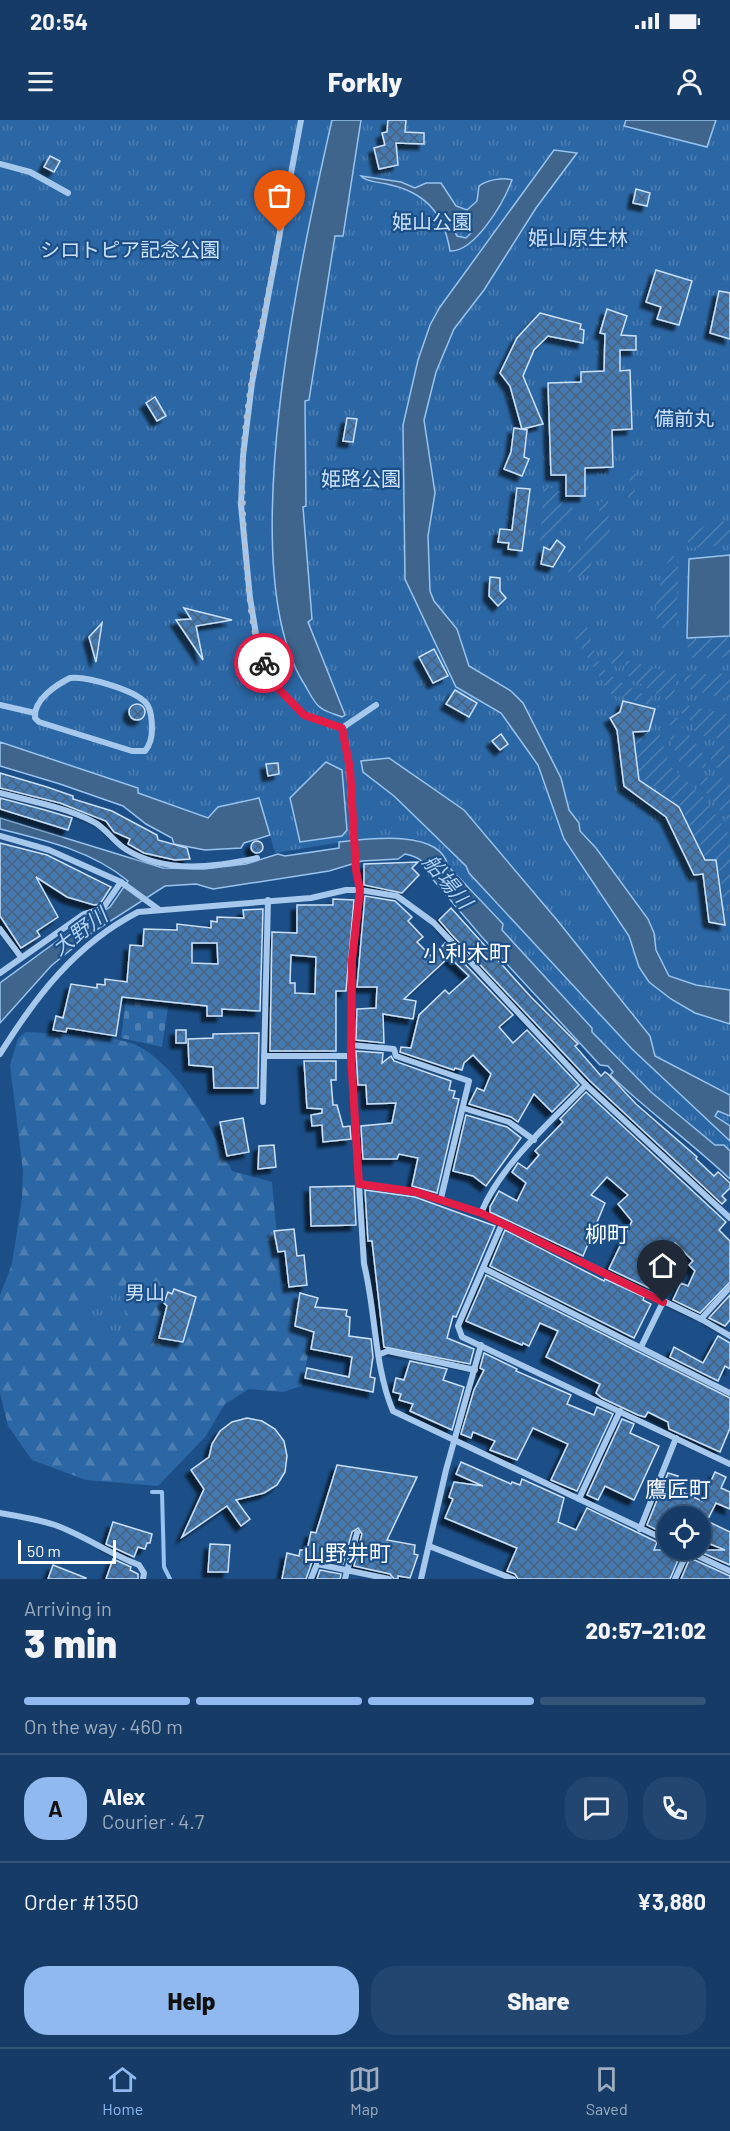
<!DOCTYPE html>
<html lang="en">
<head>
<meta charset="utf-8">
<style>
  body { margin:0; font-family:Barlow,"Noto Sans JP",sans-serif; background:#22466f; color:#f1f3f6; height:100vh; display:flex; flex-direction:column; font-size:22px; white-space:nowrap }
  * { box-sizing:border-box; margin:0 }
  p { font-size:20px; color:#9dadbf }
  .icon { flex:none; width:33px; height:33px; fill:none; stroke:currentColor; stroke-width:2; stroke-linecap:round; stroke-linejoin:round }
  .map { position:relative; height:1459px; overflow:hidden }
  .details { display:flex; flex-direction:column; background:#153b66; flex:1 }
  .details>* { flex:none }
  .tools { position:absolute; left:657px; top:1386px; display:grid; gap:12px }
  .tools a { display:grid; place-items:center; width:54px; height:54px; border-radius:50%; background:#153b66; box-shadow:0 3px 9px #0003,0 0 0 2px #34557a; font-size:30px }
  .scale { position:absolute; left:18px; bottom:15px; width:98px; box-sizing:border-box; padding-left:6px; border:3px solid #fff; border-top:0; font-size:16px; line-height:21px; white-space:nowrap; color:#fff; -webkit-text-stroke:4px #1c4f88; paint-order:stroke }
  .pin { position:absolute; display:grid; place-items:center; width:51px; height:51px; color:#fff; margin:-62px -26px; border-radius:50% 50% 50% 0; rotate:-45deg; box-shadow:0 0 6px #0007 }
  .pin .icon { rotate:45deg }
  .courier { position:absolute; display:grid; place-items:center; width:60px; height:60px; margin:-30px; border:4px solid #e11d48; border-radius:50%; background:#fff; color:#222; box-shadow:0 2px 8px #0007 }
  .summary em { font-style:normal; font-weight:800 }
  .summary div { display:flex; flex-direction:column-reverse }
  .summary { display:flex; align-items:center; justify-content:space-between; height:102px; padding:0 24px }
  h1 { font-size:39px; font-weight:800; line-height:45px }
  .bar { display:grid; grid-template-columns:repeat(4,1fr); gap:9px 6px; align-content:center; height:72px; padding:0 24px }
  .bar i { height:8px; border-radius:4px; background:#34557a }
  .bar .selected { background:#90b9f0 }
  .bar p { grid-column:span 4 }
  .line { display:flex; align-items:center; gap:15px; padding:0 24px; border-top:2px solid #34557a }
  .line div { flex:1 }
  .round { display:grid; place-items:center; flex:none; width:63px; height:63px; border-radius:24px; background:#22466f }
  .button { display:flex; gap:12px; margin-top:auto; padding:12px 24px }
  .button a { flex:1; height:69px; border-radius:24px; background:#90b9f0; color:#111; font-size:24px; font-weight:800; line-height:69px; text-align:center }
  .button a+a { background:#22466f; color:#f1f3f6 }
  .status { display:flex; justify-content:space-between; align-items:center; height:42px; padding:0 30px; background:#153b66; direction:ltr }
  .status svg { height:16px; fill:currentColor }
  header { display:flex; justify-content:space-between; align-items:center; height:78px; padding:0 24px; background:#153b66; font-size:27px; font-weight:800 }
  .tabs { display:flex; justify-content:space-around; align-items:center; height:84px; border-top:2px solid #34557a; background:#153b66; font-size:16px; color:#9dadbf }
  .tabs a { display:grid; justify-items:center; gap:3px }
  .tabs .selected { color:#90b9f0 }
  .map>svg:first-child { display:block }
</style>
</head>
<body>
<div class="status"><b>20:54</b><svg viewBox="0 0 49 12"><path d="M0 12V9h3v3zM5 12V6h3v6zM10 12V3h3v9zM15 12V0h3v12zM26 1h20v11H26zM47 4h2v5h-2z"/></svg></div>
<header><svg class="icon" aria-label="menu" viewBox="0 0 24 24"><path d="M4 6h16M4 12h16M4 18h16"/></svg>Forkly<svg class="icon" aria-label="person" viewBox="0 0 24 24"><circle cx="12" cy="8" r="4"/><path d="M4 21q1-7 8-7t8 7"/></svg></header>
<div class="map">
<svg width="730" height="1459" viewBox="0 0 730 1459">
  <defs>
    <pattern id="forest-firs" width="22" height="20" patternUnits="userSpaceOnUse" patternTransform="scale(1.5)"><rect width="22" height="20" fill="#2c67a5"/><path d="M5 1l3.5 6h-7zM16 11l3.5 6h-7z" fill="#4c7eb2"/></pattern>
    <pattern id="cemetery-stones" width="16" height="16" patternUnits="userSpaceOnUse" patternTransform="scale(1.5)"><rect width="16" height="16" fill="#2c67a5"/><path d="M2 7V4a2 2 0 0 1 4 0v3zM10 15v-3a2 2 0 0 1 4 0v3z" fill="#4c7eb2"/></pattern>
    <pattern id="park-tufts" width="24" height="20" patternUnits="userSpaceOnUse" patternTransform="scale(1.5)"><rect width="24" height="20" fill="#2c67a5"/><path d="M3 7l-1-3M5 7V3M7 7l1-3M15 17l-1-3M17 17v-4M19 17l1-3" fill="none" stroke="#4c7eb2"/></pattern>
    <pattern id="garden-furrows" width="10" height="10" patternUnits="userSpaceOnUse" patternTransform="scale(1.5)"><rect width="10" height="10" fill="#2c67a5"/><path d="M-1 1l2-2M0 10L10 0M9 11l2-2" fill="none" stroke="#4c7eb2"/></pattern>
    <pattern id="building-cross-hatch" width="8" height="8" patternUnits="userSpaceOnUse" patternTransform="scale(1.5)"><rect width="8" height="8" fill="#4479b1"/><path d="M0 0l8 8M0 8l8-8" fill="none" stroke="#48627e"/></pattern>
    <filter id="shadow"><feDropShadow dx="-5.5" dy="5.5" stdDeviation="1.5" flood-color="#0009"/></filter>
  </defs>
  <rect width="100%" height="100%" fill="#1c4f88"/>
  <path fill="url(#forest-firs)" d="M26,912C53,913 114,915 136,925C178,945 213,1011 232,1051L272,1062L281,1160L302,1178L296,1209L312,1213L302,1266L283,1272L249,1269L225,1284L205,1317L158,1366L86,1360L32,1340L8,1306L0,1273V1175L12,1144L22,1078L23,1051L10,946L18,918Z"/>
  <path fill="url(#cemetery-stones)" d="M126,880L168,887L162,927L121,918Z"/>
  <g fill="url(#park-tufts)">
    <path d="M0,0H730V1033L723,1026L716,1025L647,968L592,913V909L502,810L503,803L458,755L447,748L446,740L416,719L398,718L360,719L275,733L270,715L244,723L241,728L205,730L174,724L172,718L146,704L123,686L60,664L0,646Z"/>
    <path d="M124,1171L126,1212C104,1213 95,1213 80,1195L81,1182L92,1173Z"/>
  </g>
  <g fill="url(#garden-furrows)">
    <path d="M630,352H636L634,381L628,380Z"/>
    <path d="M547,366L562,372L565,378H571L573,392L546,426L540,422L544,367Z"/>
    <path d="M605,380L608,381L610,417L595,434L587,455L570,458L568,452L599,394V383Z"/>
    <path d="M716,400L723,401L730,411V425L689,428L687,416Z"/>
    <path d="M674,436H678L677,506L660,508C649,492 663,455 669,438Z"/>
    <path d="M585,504C593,514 590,534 604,549C617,564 646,572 661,588L611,574L573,515Z"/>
    <path d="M730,517V537L687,538L688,520Z"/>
    <path d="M619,524L625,526L619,549L610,542L615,526Z"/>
    <path d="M626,540L677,554L673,580H666L624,553Z"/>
    <path d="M730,553V580L682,567L686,555Z"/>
    <path d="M681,584L730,595V620L697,615L689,598L678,591Z"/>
    <path d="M667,593L682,601L683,608L665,604Z"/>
    <path d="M659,611L669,645L701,674L730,716V786L724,783L718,740L705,737L681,686L640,657L634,614Z"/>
    <path d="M672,615L682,618L689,615C698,624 706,636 707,648L681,646L670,618Z"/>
    <path d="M716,626H730V649L714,647L709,634Z"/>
    <path d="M696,657L730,658V703L695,658Z"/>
  </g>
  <g fill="#3f658d" stroke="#98c3ee" stroke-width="1.5" fill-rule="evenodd">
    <path d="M332,0H361L343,116H335L309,280L305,281L306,386L303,387L312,499L308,502L345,595L342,597C335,594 326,592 321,588C313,583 308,569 303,562C232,445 302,132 332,0Z"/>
    <path d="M626,0H716L707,27L624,6Z"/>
    <path d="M554,30L577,33L536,88L484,170L454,209L436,252L424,300L435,373L428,416L430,471L434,481L457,509L469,546L511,571L523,583L561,658L569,690L579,703L580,711L596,728L648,799L654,813L656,830L669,856L696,865L730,870V904L695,893L671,879L649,862L639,847L629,816L564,719L538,645L501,593L456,567L405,459L403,305L418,240L430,205L440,187Z"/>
    <path d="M361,56L401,62L415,68L426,63H441L456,86L467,90L477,81L479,66C487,60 503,57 512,60C504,82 475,132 450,131C444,93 425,72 387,64C379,62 366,62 361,56ZM461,98L472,100L471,113L466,118L457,116L453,108L454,102Z"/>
    <path d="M730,435V516L687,518L689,439Z"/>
    <path d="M0,622L138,668V673L208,698L218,687L259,678L270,715L244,723L241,728L205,730L174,724L172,718L146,704L123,686L60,664L0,646Z"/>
    <path d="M389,638L464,690L557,800L650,916L655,936L730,975V996L718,991L715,996L730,1006V1021L632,929L469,753L466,746L394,676L363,652L361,641Z"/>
    <path d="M326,642L342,650L347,710L342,716L300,722L290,678Z"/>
    <path d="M0,698L163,748L204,749L246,744L278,734L285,736L339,728V722C366,719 440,708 448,746L503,804L502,810L592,908V912L651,972L715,1025H724L730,1031V1059C692,1023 649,992 610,955L613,952L608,946L600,945L481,816L429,755C425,741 419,737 405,734L398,739L362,741L329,751L213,769L196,764L165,766L90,814L51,846L0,903V863L68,813L110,787L128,761C92,731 45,720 0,709Z"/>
  </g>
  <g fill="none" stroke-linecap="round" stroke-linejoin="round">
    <path stroke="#98c3ee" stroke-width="4" d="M152,1372H162L164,1447L170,1459"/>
  </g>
  <g fill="url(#building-cross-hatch)" stroke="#cae1f9" stroke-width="1.5" fill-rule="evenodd" filter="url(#shadow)">
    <path d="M388,0H406L405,12L424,13V24L396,23L398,45L379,49L374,28L385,25L382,13L387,12Z"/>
    <path d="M50,36L60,41L54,52L44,47Z"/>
    <path d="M636,69L650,73L647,86L633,83Z"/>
    <path d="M656,150L692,161L679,205L657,199L661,187L646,182Z"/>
    <path d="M719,171L730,173V219L710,213Z"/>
    <path d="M607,189L627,196L621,215L636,216V230H620V251L630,250L632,309L612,310L613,347L585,348V376H566V355H551L548,263L581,262V252L604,251L605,214L600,213Z"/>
    <path d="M540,193L581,204L580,209L584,210L583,223L548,216L534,230L523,256L543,304L522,309L510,266L500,253L517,218Z"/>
    <path d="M155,277L166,296L157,301L146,283Z"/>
    <path d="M347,298L357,299L353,322L343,321Z"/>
    <path d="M514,308L527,310L524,337L529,339L522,356L504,349L511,332Z"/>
    <path d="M517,368L530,369L522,431L508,429L509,423L498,422L500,409L512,410Z"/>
    <path d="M557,420L565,427L553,447L541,444L544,427L550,430Z"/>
    <path d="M490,457L500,458V471L506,478L498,486L489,476Z"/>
    <path d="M184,488L232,500L196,506L203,540L176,500L191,499Z"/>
    <path d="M102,503L96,542L89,517Z"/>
    <path d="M434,529L448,556L433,563L419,537Z"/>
    <path d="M455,570L477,583L469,597L446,584Z"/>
    <path d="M623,581L655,589L649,611L633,612L639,660L679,687L705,740H716L725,805L709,802L703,754L694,755L666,697L624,666L617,610L610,598L620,592Z"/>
    <circle cx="137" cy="592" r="8"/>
    <path d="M501,614L508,624L500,630L492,621Z"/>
    <path d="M278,643L279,654L268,656L266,644Z"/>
    <path d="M0,653L47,667L73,676V679L112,691L157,715L158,720L187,728L190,739L175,740L144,733L128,724L130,719L114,712L106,701L60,683L0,668Z"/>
    <path d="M0,678L45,690L72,698L68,710L0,689Z"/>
    <circle cx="257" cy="727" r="6"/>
    <path d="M0,723L47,735L111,767L100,784L94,785L67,777L36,757L58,797L37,811L40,816L21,828L0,796Z"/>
    <path d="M418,742L412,748L419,755L402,773L364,765V744Z"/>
    <path d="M365,776L395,781L412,797L408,801L423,817L417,822L432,837L445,823L513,895L499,907L513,923L527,910L579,965L552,992L534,974L518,1002L511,997L469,984L477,968L484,971L491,954L473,935L464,943L462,950L455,948L454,950L400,932L401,927L411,928L419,895L445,870L449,874L469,856L449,837L404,879L416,881L413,899L383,894L384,923L356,920L357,889L376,888L377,867H357Z"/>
    <path d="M333,779L354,780L346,871H336V931H270L272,812L297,813V785H333ZM291,835L316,837L315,874L295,873V863H290Z"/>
    <path d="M451,788L531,877L578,924L575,926L601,956L605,952L608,954L636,984L697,1037L696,1039L714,1056L718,1052L730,1063V1068L722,1076L726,1080L722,1084L590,961L451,814L439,800Z"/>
    <path d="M263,789L260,891L222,889V896H207V886L122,877L116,916L67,908L66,912L53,910L56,896L63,898L71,864L97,868V864L105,865V859L127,862L130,825L143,826L144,809L177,810V804L211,808V801L217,802V797L244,798L243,790ZM192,823H217L218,844L192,843Z"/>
    <rect x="176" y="910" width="10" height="13"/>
    <path d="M259,913L258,968H214L213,947L189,945L188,919L213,918V914Z"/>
    <path d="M356,931L383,933L382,943L391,936L394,941L451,961L449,970L455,971L453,978L459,979L437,1073L412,1066L418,1038L399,1034L397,1039H363L361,1006L392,1003L396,983L367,984L366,965H358Z"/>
    <path d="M304,941H336V960H331L333,985H337L343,1007L350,1006L351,1019L323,1022L322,1005L312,1006L311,995L322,993V989L307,988Z"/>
    <path d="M586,972L726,1102L719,1110L730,1121V1162L700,1193L673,1180L681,1163L688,1166L695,1151L689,1145L693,1141L675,1123L663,1139L649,1168L609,1149L632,1101L618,1084L628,1075L607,1057L591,1075L605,1083L583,1136L490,1092V1087L499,1071L517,1081L526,1063L512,1052L518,1043L527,1049L539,1035L535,1031L563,1002L560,999Z"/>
    <path d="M466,995L507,1007L521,1018L486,1066L473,1056L453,1051Z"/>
    <path d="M243,998L249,1032L227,1036L220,1002Z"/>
    <path d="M274,1025L276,1047L258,1049L259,1026Z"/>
    <path d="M354,1066L356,1105L311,1106L310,1067Z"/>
    <path d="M365,1070L415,1077L495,1106L456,1197L453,1196L447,1218L474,1229L470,1244L384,1227L372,1121H368Z"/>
    <path d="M294,1109L297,1136L304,1135L307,1165L289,1167L285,1131L278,1132L274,1111Z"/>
    <path d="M505,1110L604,1161L605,1159L644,1177L643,1180L651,1184L634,1218L490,1146Z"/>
    <path d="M486,1155L730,1278V1308L720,1332L669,1309L668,1302L648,1292L645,1297L638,1295L602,1278L596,1273L600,1264L546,1237L558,1211L540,1203L529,1226L523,1223L522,1225L466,1201Z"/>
    <path d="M174,1169L196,1177L183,1222L159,1218L167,1186L164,1183L168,1172L172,1174Z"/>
    <path d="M300,1173L318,1178L315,1187L347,1190L346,1196L350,1197L349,1216L371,1219L373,1237L370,1257L375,1258L373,1272L305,1258L307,1248L349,1257L352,1237L311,1229L314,1212L295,1206Z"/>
    <path d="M730,1175V1200L725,1206L709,1198Z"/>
    <path d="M718,1216L730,1223V1249L725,1246L718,1261L670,1237L674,1227L703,1243Z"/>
    <path d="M484,1233L517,1249L516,1251L571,1275L567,1284L594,1295L597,1287L613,1294L577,1371L551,1360L568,1324L533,1308L517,1340L490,1330L495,1321L473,1312L471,1318L461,1314L474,1270L484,1250L480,1248Z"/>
    <path d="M410,1241L447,1249L443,1260L464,1267L452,1310L410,1291L413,1284L399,1280L401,1274L393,1272L396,1258L404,1260Z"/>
    <path d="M247,1298L262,1301L275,1309L284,1321L287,1336L285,1352L277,1365L264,1373L236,1380L250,1399L241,1406L227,1386L182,1417L204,1369L191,1350L209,1337L212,1324L220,1311L232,1302Z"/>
    <path d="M622,1299L634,1304L630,1313L659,1326L634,1380L605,1366L598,1380L587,1375Z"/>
    <path d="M461,1342L511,1364L512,1362L520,1365L522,1359L564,1378L558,1402L576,1410L587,1388L657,1422L654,1430H680L681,1433L670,1459H518L515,1454L507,1451L517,1428L445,1398L453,1379L449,1377L454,1362L483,1366L456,1354Z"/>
    <path d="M337,1345L417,1357L387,1420L415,1425L414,1434L418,1435L410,1458L398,1456V1459H394L390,1454L354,1446L362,1414L358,1408L352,1412L343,1444L316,1439L312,1442L306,1459H282L287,1433L299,1436L300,1430H307L311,1412L316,1413Z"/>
    <path d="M715,1352L726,1357L721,1368L730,1372V1389L716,1383L707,1401L730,1412V1445L696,1430H725L700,1420V1396H668V1406L663,1405L661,1412L647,1405L668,1353L678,1356L673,1368L702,1381Z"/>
    <path d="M113,1402L152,1414L150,1423H147L145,1429L138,1427L134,1437L106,1424Z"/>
    <path d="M210,1424L230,1425L228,1452H208Z"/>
    <path d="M690,1438L730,1456V1459H681Z"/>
    <path d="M113,1439L131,1447L130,1450L138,1454V1459H106Z"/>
    <path d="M53,1445L86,1458V1459H48Z"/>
    <path d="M320,1450L341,1454L340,1459H317Z"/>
  </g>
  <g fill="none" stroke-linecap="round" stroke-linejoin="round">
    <g stroke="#a5c8ec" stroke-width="6">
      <path d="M301,0L252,263L243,336L241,385L250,478L259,532L274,564L304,595L342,608"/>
      <path d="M0,44L30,52L68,73"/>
      <path d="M70,558C87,556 140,571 148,586C152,593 152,602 152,609C152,617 150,625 145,631H132L39,602L35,598C33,580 56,565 70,558Z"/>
      <path d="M0,585L35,593"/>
      <path d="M342,608L348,636L356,750L360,770L352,840L351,936L364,1144C376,1192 374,1246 393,1291L668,1421"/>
      <path d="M342,608L376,585"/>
      <path d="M0,673C30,681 64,687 92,701C106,707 114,723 127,730C166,754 215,747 257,738"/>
      <path d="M0,716L49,730L121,762L158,789"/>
      <path d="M0,809L21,837"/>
      <path d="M0,853L84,794L103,788L121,762"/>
      <path d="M351,925L394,929L396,936L469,961L441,1078"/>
      <path d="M0,934C36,876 76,824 138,792L311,778L346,770H360L397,776L434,803L586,965L730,1098"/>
      <path d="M264,936H351"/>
      <path d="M263,982L268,780"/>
      <path d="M463,988L509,1002L534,1020"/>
      <path d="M359,1064L416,1072L481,1093L701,1199L730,1216"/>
      <path d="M481,1093C501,1044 549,1004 586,965"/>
      <path d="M502,1104L458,1206L462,1217L730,1344"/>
      <path d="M483,1148L730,1273"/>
      <path d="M701,1199L730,1167"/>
      <path d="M641,1227L663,1182"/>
      <path d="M380,1234L388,1231L475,1250"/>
      <path d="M579,1379L620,1291"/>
      <path d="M0,1393C18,1396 37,1399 55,1405C85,1416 110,1434 139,1445L144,1453L143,1459"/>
      <path d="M640,1409L676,1318"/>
      <path d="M429,1426L513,1459"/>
      <path d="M685,1430L730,1451"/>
      <path d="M311,1459L317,1444L389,1459"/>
      <path d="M345,1459L357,1413"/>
      <path d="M421,1459L446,1350L481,1225"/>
      <path d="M675,1459L688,1431"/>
    </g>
  </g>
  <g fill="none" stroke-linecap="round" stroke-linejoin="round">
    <path stroke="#b0c1d5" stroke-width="6" stroke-dasharray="0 10.8" d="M264,543C252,515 250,482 247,453C244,414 241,377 243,338C247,262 267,186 280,112"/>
    <path stroke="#e11d48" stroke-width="8" d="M264,543L274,564L304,595L342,608L350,649L356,750L360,770L352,840L351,936L359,1064L416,1072L481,1093L663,1182"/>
  </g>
  <g text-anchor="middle" stroke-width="4.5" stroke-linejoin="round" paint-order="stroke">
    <g font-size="20" fill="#cae1f9" stroke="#1c4f88">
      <text x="432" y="109">姫山公園</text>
      <text x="578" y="125">姫山原生林</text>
      <text x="130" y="137">シロトピア記念公園</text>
      <text x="684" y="306">備前丸</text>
      <text x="361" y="366">姫路公園</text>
      <text x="145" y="1180">男山</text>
    </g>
    <g font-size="21" font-style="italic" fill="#b1d2f3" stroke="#1c4f88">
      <text transform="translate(447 762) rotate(50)" y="7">船場川</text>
      <text transform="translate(80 812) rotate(-37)" y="7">大野川</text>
    </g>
    <g font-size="22" fill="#fff" stroke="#1c4f88">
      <text x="467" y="841">小利木町</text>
      <text x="607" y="1122">柳町</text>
      <text x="678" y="1377">鷹匠町</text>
      <text x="347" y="1441">山野井町</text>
    </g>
  </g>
</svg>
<div class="tools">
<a><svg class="icon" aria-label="locate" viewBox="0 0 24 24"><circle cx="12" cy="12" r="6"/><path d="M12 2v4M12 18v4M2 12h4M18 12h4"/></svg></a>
</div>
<div class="scale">50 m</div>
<div class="pin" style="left:280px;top:112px;background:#ea580c"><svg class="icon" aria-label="bag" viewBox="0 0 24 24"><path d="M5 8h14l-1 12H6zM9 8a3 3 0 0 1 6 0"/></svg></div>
<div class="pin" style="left:663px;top:1182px;background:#1f2937"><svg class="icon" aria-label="home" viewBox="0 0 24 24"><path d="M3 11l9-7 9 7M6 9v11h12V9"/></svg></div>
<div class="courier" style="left:264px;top:543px"><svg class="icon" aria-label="bike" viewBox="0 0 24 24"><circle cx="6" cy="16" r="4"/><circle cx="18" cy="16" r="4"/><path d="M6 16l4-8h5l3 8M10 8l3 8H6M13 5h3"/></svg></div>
</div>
<section class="details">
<div class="summary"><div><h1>3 min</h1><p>Arriving in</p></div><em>20:57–21:02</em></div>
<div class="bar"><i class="selected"></i><i class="selected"></i><i class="selected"></i><i></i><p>On the way · 460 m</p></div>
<div class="line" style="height:108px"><b class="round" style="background:#90b9f0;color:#111">A</b><div><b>Alex</b><p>Courier · 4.7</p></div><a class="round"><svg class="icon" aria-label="chat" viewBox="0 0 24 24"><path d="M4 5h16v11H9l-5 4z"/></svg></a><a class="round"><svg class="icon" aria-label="phone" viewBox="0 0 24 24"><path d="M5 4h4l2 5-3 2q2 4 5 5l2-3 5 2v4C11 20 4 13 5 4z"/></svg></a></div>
<div class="line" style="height:78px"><div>Order #1350</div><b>¥3,880</b></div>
<div class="button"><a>Help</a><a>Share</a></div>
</section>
<nav class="tabs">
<a class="selected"><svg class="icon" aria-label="home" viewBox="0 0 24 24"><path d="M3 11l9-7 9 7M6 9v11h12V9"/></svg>Home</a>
<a><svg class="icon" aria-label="map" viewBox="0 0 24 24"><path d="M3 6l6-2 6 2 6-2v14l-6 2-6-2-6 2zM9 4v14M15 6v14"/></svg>Map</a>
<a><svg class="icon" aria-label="saved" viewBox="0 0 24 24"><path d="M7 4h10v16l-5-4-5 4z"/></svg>Saved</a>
</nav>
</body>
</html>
